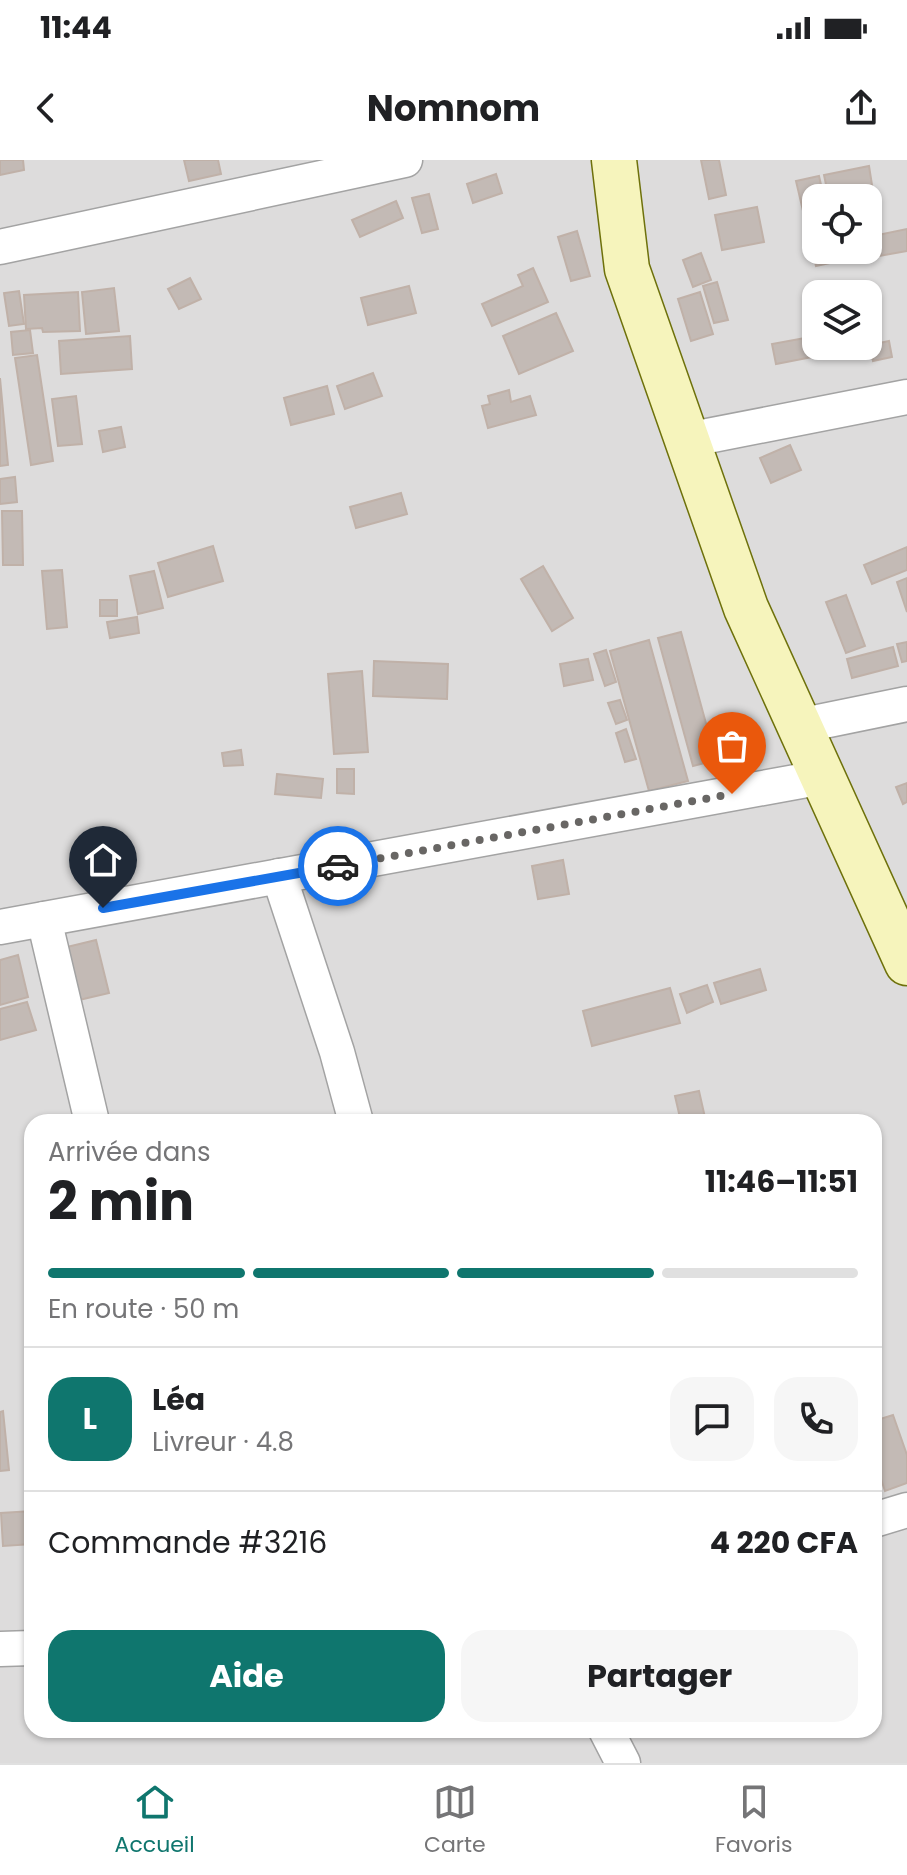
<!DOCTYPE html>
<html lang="fr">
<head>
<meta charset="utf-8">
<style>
  body { margin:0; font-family:Poppins,sans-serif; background:#f6f6f6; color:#202124; height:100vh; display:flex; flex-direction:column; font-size:30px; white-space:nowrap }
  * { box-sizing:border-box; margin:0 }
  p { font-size:26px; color:#757577 }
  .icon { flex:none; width:44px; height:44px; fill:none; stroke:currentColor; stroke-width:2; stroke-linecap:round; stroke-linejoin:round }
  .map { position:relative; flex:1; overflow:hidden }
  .details { position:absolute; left:24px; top:954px; width:858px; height:624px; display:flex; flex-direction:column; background:#fff; border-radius:24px; box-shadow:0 2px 6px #0004 }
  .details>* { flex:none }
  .buttons { position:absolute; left:802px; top:24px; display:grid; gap:16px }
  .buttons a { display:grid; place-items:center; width:80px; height:80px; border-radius:16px; background:#fff; box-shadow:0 2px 6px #0004; font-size:40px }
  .pin { position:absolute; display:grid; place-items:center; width:68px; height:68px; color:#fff; margin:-82px -34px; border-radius:50% 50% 50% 0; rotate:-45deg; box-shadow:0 0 8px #0007 }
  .pin .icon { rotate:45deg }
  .courier { position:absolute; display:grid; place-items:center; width:80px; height:80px; margin:-40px; border:6px solid #1a73e8; border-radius:50%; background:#fff; color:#222; box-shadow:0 2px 10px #0007 }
  .headline em { font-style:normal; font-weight:700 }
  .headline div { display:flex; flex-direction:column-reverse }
  .headline { display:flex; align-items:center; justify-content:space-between; height:136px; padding:0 24px }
  h1 { font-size:52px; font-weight:700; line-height:60px }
  .bar { display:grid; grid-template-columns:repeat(4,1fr); gap:12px 8px; align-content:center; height:96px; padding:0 24px }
  .bar i { height:10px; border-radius:6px; background:#e0e0e0 }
  .bar .selected { background:#0f766e }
  .bar p { grid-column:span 4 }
  .line { display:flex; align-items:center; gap:20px; padding:0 24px; border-top:2px solid #e0e0e0 }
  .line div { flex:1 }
  .round { display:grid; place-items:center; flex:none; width:84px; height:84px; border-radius:24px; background:#f6f6f6 }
  .action { display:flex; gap:16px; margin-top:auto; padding:16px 24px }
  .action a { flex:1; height:92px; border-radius:24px; background:#0f766e; color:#fff; font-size:32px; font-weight:700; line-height:92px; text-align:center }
  .action a+a { background:#f6f6f6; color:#202124 }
  .status { display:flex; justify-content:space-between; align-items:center; height:56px; padding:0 40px; background:#fff; direction:ltr }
  .status svg { height:22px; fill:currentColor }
  header { display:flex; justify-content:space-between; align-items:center; height:104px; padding:0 24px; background:#fff; font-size:36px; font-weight:700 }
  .menu { display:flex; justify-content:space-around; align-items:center; height:112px; border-top:2px solid #e0e0e0; background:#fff; font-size:22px; color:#757577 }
  .menu a { display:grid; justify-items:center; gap:4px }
  .menu .selected { color:#0f766e }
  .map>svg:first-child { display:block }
</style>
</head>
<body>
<div class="status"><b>11:44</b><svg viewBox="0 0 49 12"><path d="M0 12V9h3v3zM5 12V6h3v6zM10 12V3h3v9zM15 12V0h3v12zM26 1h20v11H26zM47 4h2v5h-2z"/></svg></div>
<header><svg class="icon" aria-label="back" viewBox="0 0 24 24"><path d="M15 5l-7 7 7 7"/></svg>Nomnom<svg class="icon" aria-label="share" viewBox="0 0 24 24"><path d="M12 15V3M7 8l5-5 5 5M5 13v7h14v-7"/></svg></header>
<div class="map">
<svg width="907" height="1603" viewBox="0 0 907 1603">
  <rect width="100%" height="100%" fill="#efebe5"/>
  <path fill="#dddcdc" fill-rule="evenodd" d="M0,0H907V1603H0ZM816,38H868V90H816ZM816,134H868V186H816ZM32,962H874V1570H32Z"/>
  <g fill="#c3bab5" stroke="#c0b1a8" stroke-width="2">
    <path d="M0,0H23L24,10L0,15Z"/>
    <path d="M184,0H218L221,14L189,21Z"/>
    <path d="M701,0H719L726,35L709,39Z"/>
    <path d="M869,6L872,25L828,34L824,15Z"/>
    <path d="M496,14L502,33L473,43L467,24Z"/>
    <path d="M819,16L824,38H816V90H836L839,101L816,106L796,21Z"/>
    <path d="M429,34L438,69L422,73L412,38Z"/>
    <path d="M396,41L403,58L360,77L352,60Z"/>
    <path d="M757,47L764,82L722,90L715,55Z"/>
    <path d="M907,69V91L862,99L860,90H868V77Z"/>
    <path d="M577,71L590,116L571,121L558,77Z"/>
    <path d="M701,93L711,120L693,127L683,100Z"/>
    <path d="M533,108L548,142L492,166L482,144L523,126L518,115Z"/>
    <path d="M190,118L201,139L179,149L168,129Z"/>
    <path d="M717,122L728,160L714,163L703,126Z"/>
    <path d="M409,126L416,153L368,165L361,138Z"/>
    <path d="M114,128L119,171L86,174L82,132Z"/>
    <path d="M19,131L24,164L9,166L4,133Z"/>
    <path d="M78,132L80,171L43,172L42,168L26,169L24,135Z"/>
    <path d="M700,132L713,174L691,181L678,139Z"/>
    <path d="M556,153L573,191L519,214L503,176Z"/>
    <path d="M30,170L33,193L13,195L11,172Z"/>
    <path d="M130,176L132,209L61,214L59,181Z"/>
    <path d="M816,176V186H832L833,193L776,204L772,184Z"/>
    <path d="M889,181L892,197L873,201L870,185Z"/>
    <path d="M37,195L53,301L31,305L15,198Z"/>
    <path d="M373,213L382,236L345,249L337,226Z"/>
    <path d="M0,218L8,305L0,306Z"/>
    <path d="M327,226L334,254L291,265L284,238Z"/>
    <path d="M509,230L511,242L530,236L536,255L488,268L482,246L490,244L488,236Z"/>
    <path d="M76,236L82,284L58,286L52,239Z"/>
    <path d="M121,267L125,287L103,292L99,271Z"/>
    <path d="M790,285L801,310L771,323L760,298Z"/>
    <path d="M15,317L17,342L0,344V319Z"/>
    <path d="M401,333L407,354L356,368L350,347Z"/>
    <path d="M2,351H22L23,405H3Z"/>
    <path d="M213,386L223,421L168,437L158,403Z"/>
    <path d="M907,387V410L872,424L864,405Z"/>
    <path d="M543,406L573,458L552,471L521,419Z"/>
    <path d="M62,410L67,467L47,469L42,411Z"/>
    <path d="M154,411L163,448L138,454L130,416Z"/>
    <path d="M907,418V452L897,422Z"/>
    <path d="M846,435L865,486L846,493L826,442Z"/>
    <rect x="100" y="440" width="17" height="16"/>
    <path d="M137,457L139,473L110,478L107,462Z"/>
    <path d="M681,472L716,600L693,606L658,478Z"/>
    <path d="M649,480L688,621L649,631L610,491Z"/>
    <path d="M907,482V501L902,502L897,484Z"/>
    <path d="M893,487L898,506L852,518L847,499Z"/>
    <path d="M606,490L616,522L605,526L594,494Z"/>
    <path d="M588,499L593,520L564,526L560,504Z"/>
    <path d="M374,501L448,504L447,539L373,536Z"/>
    <path d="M362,511L368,592L334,594L328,514Z"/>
    <path d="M620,540L627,560L616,564L608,543Z"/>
    <path d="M626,569L636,599L625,602L616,573Z"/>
    <path d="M241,590L243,605L224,606L222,593Z"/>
    <path d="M337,609H354V634L337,633Z"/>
    <path d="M277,614L323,619L321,638L275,634Z"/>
    <path d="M907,623V642L903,644L896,627Z"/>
    <path d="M563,700L569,734L538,739L532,706Z"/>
    <path d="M96,780L109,833L79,840L67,787Z"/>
    <path d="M18,795L28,837L0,845V800Z"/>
    <path d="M760,809L766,830L721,844L714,823Z"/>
    <path d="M707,825L713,842L687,853L680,834Z"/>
    <path d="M670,828L680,863L592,886L583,851Z"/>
    <path d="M27,842L36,870L0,880V849Z"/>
    <path d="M699,931L706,962H681L675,936Z"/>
    <path d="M3,1251L9,1310L0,1311V1252Z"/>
    <path d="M893,1255L907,1295V1323L885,1331L874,1298V1261Z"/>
    <path d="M32,1351V1384L3,1386L1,1353Z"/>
  </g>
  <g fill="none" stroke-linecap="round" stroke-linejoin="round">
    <defs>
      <g id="street">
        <path d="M0,87L405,0"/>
        <path d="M687,280L907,237"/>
        <path d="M799,566L907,544"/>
        <path d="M279,716L337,892L356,962"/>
        <path d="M44,759L92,962"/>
        <path d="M0,767L823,617"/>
        <path d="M874,1360L907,1350"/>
        <path d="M0,1489L32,1488"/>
        <path d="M606,1570L623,1603"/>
      </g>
      <path id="secondary" d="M614,0L627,109L746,448L907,803"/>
    </defs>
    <use href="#street" stroke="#a3a3a3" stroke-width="37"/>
    <use href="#secondary" stroke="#6e710b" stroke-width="47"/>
    <use href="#street" stroke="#fff" stroke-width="34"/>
    <use href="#secondary" stroke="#f6f4bc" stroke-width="44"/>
  </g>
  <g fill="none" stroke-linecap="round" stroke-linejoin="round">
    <path stroke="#686664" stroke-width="8" stroke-dasharray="0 14.4" d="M338,706L732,634"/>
    <path stroke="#1a73e8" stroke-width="10" d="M103,748L338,706"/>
  </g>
</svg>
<div class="buttons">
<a><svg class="icon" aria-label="locate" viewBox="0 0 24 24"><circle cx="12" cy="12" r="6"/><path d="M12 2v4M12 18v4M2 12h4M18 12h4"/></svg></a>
<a><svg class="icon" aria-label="layers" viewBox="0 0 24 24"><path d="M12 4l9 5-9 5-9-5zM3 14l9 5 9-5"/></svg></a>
</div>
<div class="pin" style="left:732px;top:634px;background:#ea580c"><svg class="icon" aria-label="bag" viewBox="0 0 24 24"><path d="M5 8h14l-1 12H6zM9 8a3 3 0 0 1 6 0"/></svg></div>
<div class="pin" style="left:103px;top:748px;background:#1f2937"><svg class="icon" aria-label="home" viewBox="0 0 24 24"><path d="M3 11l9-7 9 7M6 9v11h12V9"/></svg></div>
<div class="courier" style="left:338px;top:706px"><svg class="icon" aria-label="car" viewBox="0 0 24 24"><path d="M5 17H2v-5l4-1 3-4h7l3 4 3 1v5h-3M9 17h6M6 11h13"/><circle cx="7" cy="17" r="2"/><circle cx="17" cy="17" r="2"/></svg></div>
<section class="details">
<div class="headline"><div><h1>2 min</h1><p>Arrivée dans</p></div><em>11:46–11:51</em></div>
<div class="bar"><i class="selected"></i><i class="selected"></i><i class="selected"></i><i></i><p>En route · 50 m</p></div>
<div class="line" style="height:144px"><b class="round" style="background:#0f766e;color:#fff">L</b><div><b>Léa</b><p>Livreur · 4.8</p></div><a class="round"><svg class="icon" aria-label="chat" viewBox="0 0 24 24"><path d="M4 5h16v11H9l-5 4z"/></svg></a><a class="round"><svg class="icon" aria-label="phone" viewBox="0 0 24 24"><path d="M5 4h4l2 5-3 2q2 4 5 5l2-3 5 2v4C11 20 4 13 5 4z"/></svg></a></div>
<div class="line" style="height:104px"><div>Commande #3216</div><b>4 220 CFA</b></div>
<div class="action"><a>Aide</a><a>Partager</a></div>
</section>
</div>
<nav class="menu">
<a class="selected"><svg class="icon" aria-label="home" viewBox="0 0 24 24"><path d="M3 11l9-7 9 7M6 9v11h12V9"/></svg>Accueil</a>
<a><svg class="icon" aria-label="map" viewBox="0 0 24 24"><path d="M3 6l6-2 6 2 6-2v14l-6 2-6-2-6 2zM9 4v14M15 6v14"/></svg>Carte</a>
<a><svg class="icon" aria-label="saved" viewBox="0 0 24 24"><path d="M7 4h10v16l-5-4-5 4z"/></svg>Favoris</a>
</nav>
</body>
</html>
